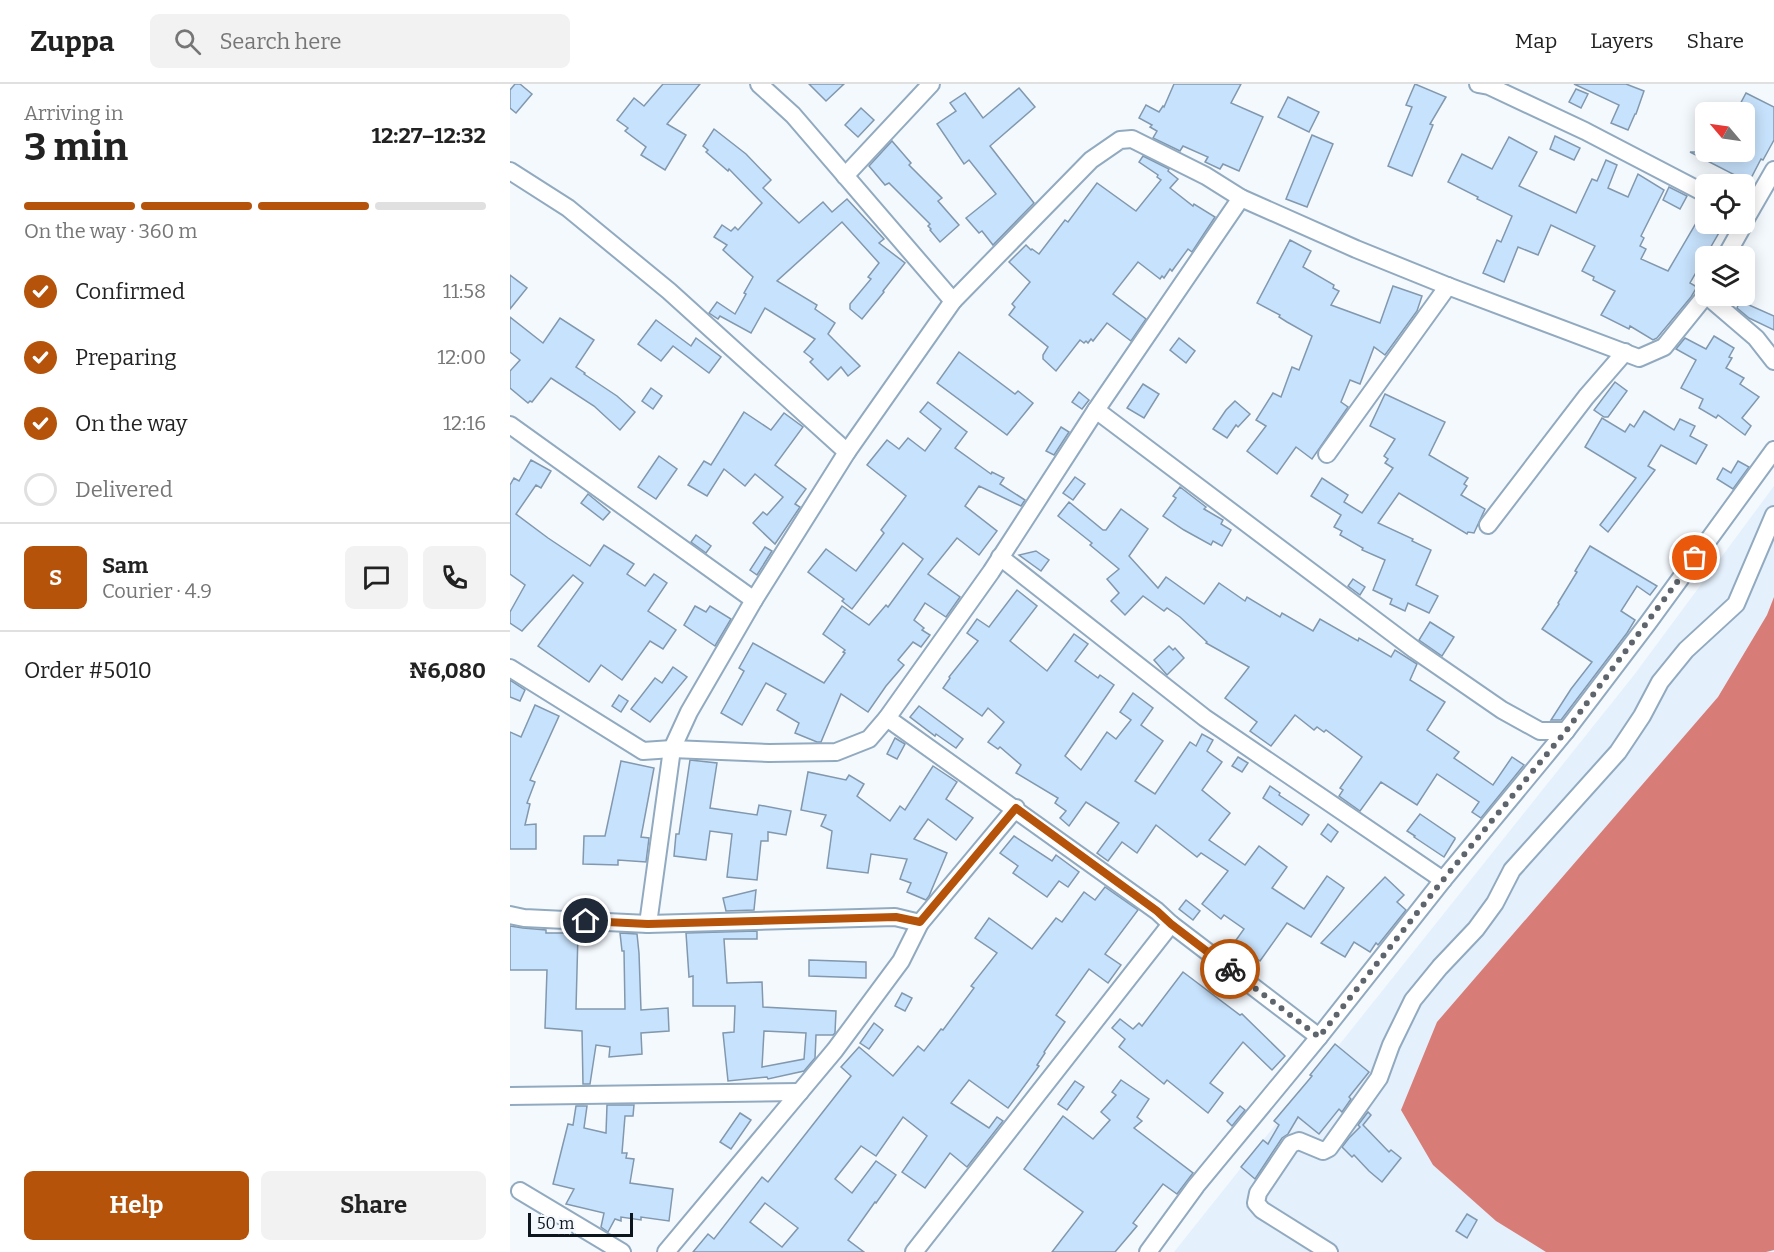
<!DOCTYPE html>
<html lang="en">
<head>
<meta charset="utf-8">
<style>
  body { margin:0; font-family:Bitter,serif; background:#f2f2f2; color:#222; height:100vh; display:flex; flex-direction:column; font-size:22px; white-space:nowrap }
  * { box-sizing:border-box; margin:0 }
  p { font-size:20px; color:#767676 }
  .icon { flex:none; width:33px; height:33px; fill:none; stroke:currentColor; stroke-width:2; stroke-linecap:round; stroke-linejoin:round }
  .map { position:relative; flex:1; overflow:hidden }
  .panel { display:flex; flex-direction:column; background:#fff; width:510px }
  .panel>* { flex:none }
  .needle { width:39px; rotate:299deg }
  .buttons { position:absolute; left:1185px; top:18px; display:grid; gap:12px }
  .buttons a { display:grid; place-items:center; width:60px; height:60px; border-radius:9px; background:#fff; box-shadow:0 3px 15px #0003; font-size:30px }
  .scale { position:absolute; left:18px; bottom:15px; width:105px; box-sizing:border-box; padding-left:6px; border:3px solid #0d151d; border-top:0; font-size:16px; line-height:21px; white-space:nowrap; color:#0d151d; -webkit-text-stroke:4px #f4f9fe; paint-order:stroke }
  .pin { position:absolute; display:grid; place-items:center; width:51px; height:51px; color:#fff; margin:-26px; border:3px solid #fff; border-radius:50%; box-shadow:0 2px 6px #0007 }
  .courier { position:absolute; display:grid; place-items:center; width:60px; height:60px; margin:-30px; border:4px solid #b45309; border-radius:50%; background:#fff; color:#222; box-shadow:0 2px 8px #0007 }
  .summary em { font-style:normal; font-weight:700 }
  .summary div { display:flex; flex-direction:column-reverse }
  .summary { display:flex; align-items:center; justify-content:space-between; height:102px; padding:0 24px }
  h1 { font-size:39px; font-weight:700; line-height:45px }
  .bar { display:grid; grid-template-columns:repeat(4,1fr); gap:9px 6px; align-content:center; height:72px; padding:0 24px }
  .bar i { height:8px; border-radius:4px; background:#e0e0e0 }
  .bar .on { background:#b45309 }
  .bar p { grid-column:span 4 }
  .line { display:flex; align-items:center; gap:15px; padding:0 24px; border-top:2px solid #e0e0e0 }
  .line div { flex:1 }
  .round { display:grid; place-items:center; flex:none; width:63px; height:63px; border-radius:9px; background:#f2f2f2 }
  ol { padding:0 24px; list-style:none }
  li { display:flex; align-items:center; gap:18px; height:66px }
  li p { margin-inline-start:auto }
  li .icon { padding:6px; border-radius:50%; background:#b45309; color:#fff; stroke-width:4 }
  li:last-child { color:#767676 }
  li i { width:33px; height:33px; border:3px solid #e0e0e0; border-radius:50% }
  .cta { display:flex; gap:12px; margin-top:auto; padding:12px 24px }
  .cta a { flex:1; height:69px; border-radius:9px; background:#b45309; color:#fff; font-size:24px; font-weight:700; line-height:69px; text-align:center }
  .cta a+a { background:#f2f2f2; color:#222 }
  header { display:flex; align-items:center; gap:36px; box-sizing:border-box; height:84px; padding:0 30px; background:#fff; border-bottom:2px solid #e0e0e0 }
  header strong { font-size:28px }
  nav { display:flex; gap:33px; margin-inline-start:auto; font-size:21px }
  .search { width:420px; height:54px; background:#f2f2f2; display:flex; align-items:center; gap:15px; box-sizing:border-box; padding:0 21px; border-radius:9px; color:#767676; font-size:22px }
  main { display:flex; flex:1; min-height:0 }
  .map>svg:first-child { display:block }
</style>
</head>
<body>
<header>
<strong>Zuppa</strong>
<div class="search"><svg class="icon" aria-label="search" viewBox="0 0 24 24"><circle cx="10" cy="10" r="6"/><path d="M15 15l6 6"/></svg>Search here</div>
<nav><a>Map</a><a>Layers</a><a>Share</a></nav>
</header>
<main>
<section class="panel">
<div class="summary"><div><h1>3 min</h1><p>Arriving in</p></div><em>12:27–12:32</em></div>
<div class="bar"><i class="on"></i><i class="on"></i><i class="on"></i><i></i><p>On the way · 360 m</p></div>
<ol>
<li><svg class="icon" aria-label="check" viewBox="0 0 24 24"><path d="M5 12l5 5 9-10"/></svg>Confirmed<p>11:58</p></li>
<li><svg class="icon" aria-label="check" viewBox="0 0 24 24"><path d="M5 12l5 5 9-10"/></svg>Preparing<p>12:00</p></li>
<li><svg class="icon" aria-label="check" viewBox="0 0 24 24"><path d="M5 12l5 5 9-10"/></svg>On the way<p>12:16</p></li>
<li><i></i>Delivered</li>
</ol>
<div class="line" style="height:108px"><b class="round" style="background:#b45309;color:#fff">S</b><div><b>Sam</b><p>Courier · 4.9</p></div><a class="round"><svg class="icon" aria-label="chat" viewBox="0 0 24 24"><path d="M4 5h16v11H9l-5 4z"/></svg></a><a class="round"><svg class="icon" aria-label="phone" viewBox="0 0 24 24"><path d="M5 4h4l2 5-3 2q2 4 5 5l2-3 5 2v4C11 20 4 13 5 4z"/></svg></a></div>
<div class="line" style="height:78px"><div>Order #5010</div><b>₦6,080</b></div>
<div class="cta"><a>Help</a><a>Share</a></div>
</section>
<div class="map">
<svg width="1264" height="1168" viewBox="0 0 1264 1168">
  <rect width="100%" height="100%" fill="#f4f9fe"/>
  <path fill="#e4f0fc" d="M1264,402V1168H664L1124,591Z"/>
  <path fill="#d87c77" d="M1264,513V1166L1256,1168H1036L986,1137L923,1081L891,1026L927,938L1208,613L1257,531Z"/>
  <g fill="#c7e2fc" stroke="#8198ae" stroke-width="1.5" fill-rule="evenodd">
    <path d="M5,0H10L22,10L6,29L0,24V6Z"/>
    <path d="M153,0H190L157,40L176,51L155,86L131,71L136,63L115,47L118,44L107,36L124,14L134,22Z"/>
    <path d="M299,0H334L316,17Z"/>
    <path d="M664,0H731L721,19L753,33L729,87L713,80L710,85L695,78L698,73L673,62L670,67L643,54L647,47L640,43L642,41L629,34L636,21L649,28L653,22L654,23Z"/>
    <path d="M905,0L936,13L920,40L923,41L902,92L878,82L902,23L896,21Z"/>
    <path d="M1064,0H1116L1134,7L1126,30H1125L1118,46L1101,39L1109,21Z"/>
    <path d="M509,4L525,23L480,62L524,119L483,161L472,147L469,149L456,134L486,110L459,76L454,80L427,40L446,27L440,19L455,9L473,34Z"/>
    <path d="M1066,5L1078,10L1071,24L1059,18Z"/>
    <path d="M1236,9L1264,23V56L1253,76L1251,75L1238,100L1236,99L1235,101L1224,94L1225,91L1180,68H1234V28H1226Z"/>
    <path d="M778,13L809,28L799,48L768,33Z"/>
    <path d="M351,24L364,36L348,53L335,41Z"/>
    <path d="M204,45L236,70L261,96L253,104L289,139L313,118L322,128L337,115L374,155L369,159L395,179L373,207L374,208L352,235L340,225V220L361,195L358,193L369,179L332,138L267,197L307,221L305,225L325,239L318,250L350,282L338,292L331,283L318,296L300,278L303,275L294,268L305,255L255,224L241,249L210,232L208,235L199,229L207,218L225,230L236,210L234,209L243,193L213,166L217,161L204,153L212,141L221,147L225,143L228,146L252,119L219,85L218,87L196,68L198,66L193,62Z"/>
    <path d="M802,51L823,60L797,123L776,115Z"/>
    <path d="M1045,52L1070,64L1064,76L1040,65Z"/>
    <path d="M999,53L1027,68L1009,102L1066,129L1082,95L1087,97L1096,76L1107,81L1098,104L1118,113L1128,90L1154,106L1131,152L1134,154L1130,162L1136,165L1131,175L1158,187L1196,122V140H1214L1180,199L1187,203L1181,213L1147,254L1143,256L1120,242L1119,245L1091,231L1105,207L1083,196L1084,193L1072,187L1085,162L1041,141L1028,171L1008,163L994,198L973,189L987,156L991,158L1002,132L967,115L968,113L938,98L952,70L982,85Z"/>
    <path d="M382,57L401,79L399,81L432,114L428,117L449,141L430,158L420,146L421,145L418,142L420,140L379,99L375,101L359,82Z"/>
    <path d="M633,72L659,85L658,87L668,95L660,104L683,122L684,120L705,133L682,168L678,165L662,187L660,185L654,194L652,192L650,195L628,178L603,210L636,235L621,257L597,239L583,257L581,255L578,259L576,257L574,259L570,256L546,287L533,275V271L538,263L499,231L505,223L502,220L520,198L499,178L516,161L521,166L522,165L529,170L555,136L558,138L587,99L626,127L651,96L647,93L648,91L629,78Z"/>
    <path d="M1159,103L1177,112L1170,125L1153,116Z"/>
    <path d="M780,156L801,167L793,183L824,201L823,204L829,207L821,221L870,239L883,202L912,212L907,227L875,271L864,263L850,300L840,296L831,318L838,323L802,375L786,363L767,390L737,367L756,342L746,336L763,309L771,313L782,283L789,286L802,252L777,238L769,233L770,231L747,219Z"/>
    <path d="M0,191L17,204L0,225Z"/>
    <path d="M1230,217L1264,232V246L1239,234L1227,224Z"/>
    <path d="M0,233L33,259L50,234L84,256L66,283L75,289L74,290L107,312L125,328L110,346L84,322L41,294L22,318L20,317L18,319L0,304V287L10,276L0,268Z"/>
    <path d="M146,236L181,262L186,254L211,273L199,289L163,262L151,277L128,260Z"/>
    <path d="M1204,252L1224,264L1219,273L1222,274L1216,284L1234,294L1230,300L1249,313L1232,334L1241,342L1235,351L1208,331L1206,334L1189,324L1193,315L1171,304L1186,276L1166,265L1175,254L1196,265Z"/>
    <path d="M669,254L685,267L676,279L660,266Z"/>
    <path d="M449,268L505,310L508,307L523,319L497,351L427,299Z"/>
    <path d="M1105,298L1117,307L1098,333H1094L1084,326Z"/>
    <path d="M633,300L649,310L634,334L617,324Z"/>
    <path d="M141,304L152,312L143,325L132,317Z"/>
    <path d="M569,308L579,316L572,325L562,318Z"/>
    <path d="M875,310L935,338L919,371L958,394L954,400L957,402L951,411L975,425L964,449L958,448L957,450L889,409L868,439L903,455L902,457L921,466L906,501L928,512L919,529L898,519L895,527L880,520L882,515L863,506L875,476L852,466L853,464L830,451L832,447L824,443L831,431L801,412L812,394L838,411L834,418L852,429L883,384L875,379L878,375L874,372L885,355L860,342Z"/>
    <path d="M725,317L740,330L728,343L726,341L717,354L703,345L716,326Z"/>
    <path d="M418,318L457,348L445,364L481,390L482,388L494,394L490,400L515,416L511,422L469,402L455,422L487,447L469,471L447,454L418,490L450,513L436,533L415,519L404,536L414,544L412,546L420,551L411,563L403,558L388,576L394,581L376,602L358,628L331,610L311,658H307L285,649L289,639L267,626L276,610L256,599L232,641L211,629L234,587L229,584L243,559L314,599L335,569L333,568L335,566L313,550L332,522L359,541L376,521L378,523L413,475L393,459L342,525L332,517L334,515L298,488L316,465L346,487L374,449L371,446L396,412L357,381L377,356L389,365L398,354L415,367L431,345L410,328Z"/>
    <path d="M1134,327L1164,346L1170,335L1185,342L1180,352L1197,361L1186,380L1151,361L1138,382L1145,386L1098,448L1090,441L1126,394L1075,363L1092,334L1115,348L1120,340L1124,343Z"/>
    <path d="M234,328L261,346L274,329L293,343L265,381L296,405L285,420L290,423L265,460L243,439L253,428L257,431L273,413L245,390L235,402L214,385L197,412L178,401L194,377L201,381Z"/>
    <path d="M551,343L559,348L544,371L536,367Z"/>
    <path d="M149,372L167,385L146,415L128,403Z"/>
    <path d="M21,376L41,387L31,404L26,401L6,430L38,454L80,482L94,461L124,480L117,490L135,502L144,490L157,499L138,527L166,546L153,565L140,557L112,596L91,581L79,598L28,562L73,499L63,491L12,547L0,539V528L15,501L0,490V401L4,394L9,397Z"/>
    <path d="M1228,377L1239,383L1223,405L1207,395L1213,384L1221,389Z"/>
    <path d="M565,393L575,400L563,416L553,409Z"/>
    <path d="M670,403L696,423L694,425L713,436L711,440L721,446L712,462L703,457L701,461L674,446L653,432L666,414L663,412Z"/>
    <path d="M78,410L100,428L93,436L71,419Z"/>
    <path d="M559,418L593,446H596L611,425L638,445L619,472L648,504L656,493L694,520L709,499L735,517L737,513L770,533L772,529L803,547L810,535L848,557L849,554L881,573L885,566L907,580L900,596L935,618L917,646L949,668L944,674L983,701L1002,673L1014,681L971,734L962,728L969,718L927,690L907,721L871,698L850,727L829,712L833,706L830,704L852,673L816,646L814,648L807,643L804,646L785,631L761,662L740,647L747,638L715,614L739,583L696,559L697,558L670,533L657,524L654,527L633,512L615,531L601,517L609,509L597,495L609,485L580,461L582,459L548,432Z"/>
    <path d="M186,451L201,462L196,469L181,458Z"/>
    <path d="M1080,462L1147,502L1140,511L1127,502L1111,527L1125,536L1117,549L1051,636H1041L1061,605L1082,578L1032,545L1049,520L1048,519L1067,488L1065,487Z"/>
    <path d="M255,463L262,467L247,491L240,486Z"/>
    <path d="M526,467L539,476L531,487L509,471Z"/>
    <path d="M843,495L855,503L850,511L838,502Z"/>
    <path d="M507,506L527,522L500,557L537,587L564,550L578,560L565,577L588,594L590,591L604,601L555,672L571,686L597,648L606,655L621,636L610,628L623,609L643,624L631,641L653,657L625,697L645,710L680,658L686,662L692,650L703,656L697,667L712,678L692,706L720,729L699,756L735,781L749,762L777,783L762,804L794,825L817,792L834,804L801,853L777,839L750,877L739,869L736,875L722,867L726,861L724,859L734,845L714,831L711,835L692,820L718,787L691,769L687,773L646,741L627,769L612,758L598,777L587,769L609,739L576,718L559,742L550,734L556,727L545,719L548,714L506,689L511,681L490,663L488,665L478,658L494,638L478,624L472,632L433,604L440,594L439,593L468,557L457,549L467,535L479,543Z"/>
    <path d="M185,522L196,528L200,522L221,535L205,562L174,541Z"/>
    <path d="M920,538L944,553L932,572L909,556Z"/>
    <path d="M659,562L663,566L665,564L674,574L657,591L644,576Z"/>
    <path d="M163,583L177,593L140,638L121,625L145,594L152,599Z"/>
    <path d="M0,596L15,606L10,617L0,613Z"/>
    <path d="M109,611L118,617L111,628L102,622Z"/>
    <path d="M25,621L49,632L20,696L25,698L17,719L20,720L15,741L26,740V765H0V648L11,653Z"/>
    <path d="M409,622L453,655L446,664L426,650L425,652L400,633Z"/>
    <path d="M385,654L395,660L387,675L377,670Z"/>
    <path d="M728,673L738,679L732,688L722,682Z"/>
    <path d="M180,676L207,679L200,724L247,731L249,721L281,727L276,751L258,748V757H251L247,796L217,793L222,750L200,747L196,776L164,772L166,750H169Z"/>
    <path d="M111,677L144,684L131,753L139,754L136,778L108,776V781L73,780L74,752H95Z"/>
    <path d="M423,682L447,698L436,715L463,734L446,756L418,735L404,755L437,769L419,812L416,816L397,808L401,799L390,795L397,775L361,770L358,789L317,784L322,747L311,742L316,731L291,726L298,688L336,696L339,691L354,700L347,712L380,737L390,722L395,726Z"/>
    <path d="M760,702L770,709L769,711L799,731L792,741L753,714Z"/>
    <path d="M910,730L945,754V755L934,773L904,753L905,752L897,747Z"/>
    <path d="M818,740L828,748L821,758L811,750Z"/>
    <path d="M504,752L542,777L546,771L569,788L558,803L549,797L537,813L503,789L508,782L490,769Z"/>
    <path d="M875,793L894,811L887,818L896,826L868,861L866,859L860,868L844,858L835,873L811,859Z"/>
    <path d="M595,803L628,826L595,870L611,881L598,899L579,885L546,931L555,938L534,968L535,969L527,981L529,982L498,1024L459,996L441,1019L479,1044L487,1033L493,1037L457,1083L440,1069L415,1104L392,1088L417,1052L393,1033L366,1072L351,1062L325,1095L342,1109L366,1077L386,1091L366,1119L365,1118L338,1156L354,1168H183L198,1150L204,1155L252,1093L258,1098L341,992L331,983L349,963L383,992L408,962L414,967L431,945L433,946L464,904L461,902L487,869L465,854L479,834L522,865L546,834L552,838L574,808L585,816ZM255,1119L288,1144L272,1163L240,1138Z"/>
    <path d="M246,806L244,826L216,827L213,814Z"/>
    <path d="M676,816L690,827L683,836L669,825Z"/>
    <path d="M0,842L13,844L36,846V849H68L66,925H115L114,867H112L110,849L127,850L129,869L131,926L158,924L159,947L131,949L132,970L99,973L100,963L86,961L80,1000H73L72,947L35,944L37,886H0Z"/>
    <path d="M247,847V855H214L217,899L252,898L253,923L326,927L325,949L323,951H306L305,974L294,987L258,995L257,993L218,997L213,949L224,948L225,922H183V892L179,893L176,849ZM254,947L296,949L294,975L252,983Z"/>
    <path d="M299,876L356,878V894L299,892Z"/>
    <path d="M673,888L730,931L732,930L775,972L762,986L733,958L700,999L713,1009L698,1029L657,996L654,1000L609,963L615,955L602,944L610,935L623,945L629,939L632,942Z"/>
    <path d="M392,909L402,914L395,927L385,922Z"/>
    <path d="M364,939L373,946L359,965L350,959Z"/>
    <path d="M825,960L859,988L839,1013L841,1015L832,1028L829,1025L809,1050L788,1033L778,1050L772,1054L745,1095L731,1083L753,1056L758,1060L769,1041L764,1037L797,998L802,992L800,991Z"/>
    <path d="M611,996L639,1015L627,1033L632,1037L624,1044L683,1089L667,1110L653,1100L623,1139L627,1142L605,1168H542L573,1128L514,1085L553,1032L583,1055L600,1036L591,1028L606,1011L602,1008Z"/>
    <path d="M565,997L574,1003L557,1026L548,1020Z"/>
    <path d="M97,1021H124L123,1032H115L112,1069H117L116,1074L124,1075L120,1099L163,1105L159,1137L131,1133V1136L111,1133V1137L105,1135L98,1148L91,1143L94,1129L56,1120L64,1105L43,1100L58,1040L63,1041L66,1022H77L74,1044L96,1049Z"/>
    <path d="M730,1022L735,1026L722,1042L717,1037Z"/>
    <path d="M858,1028L861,1031L853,1041L879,1068L881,1066L891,1074L872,1098L859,1087L844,1071L842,1073L832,1063L839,1054L850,1043L848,1041Z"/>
    <path d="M230,1029L241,1036L221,1065L210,1058Z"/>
    <path d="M957,1130L967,1136L957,1154L946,1147Z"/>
  </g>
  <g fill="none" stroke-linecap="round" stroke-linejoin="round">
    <defs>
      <g id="minor">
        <path d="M249,0L283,31L443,217"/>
        <path d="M968,0L979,2L1075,47L1196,110"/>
        <path d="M0,87L58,124L159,207L337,368"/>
        <path d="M335,92L421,0"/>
        <path d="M1234,138L1264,86"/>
        <path d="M1216,172L1234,140"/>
        <path d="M1197,212L1246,254L1264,277"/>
        <path d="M586,326L905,566L992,626L1030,647H1056"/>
        <path d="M0,341L244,516"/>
        <path d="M817,370L938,202"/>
        <path d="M978,441L1076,313L1115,268"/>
        <path d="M490,473L695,634L933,796"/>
        <path d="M0,584L133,667L162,665L259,669L326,668L359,655L377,634L481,488L586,326L731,114"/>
        <path d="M377,634L647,827L661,840L809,953"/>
        <path d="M0,831L14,834L138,840L385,833L410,839"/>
        <path d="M138,840L162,665L179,628L244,516L337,368L443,217L581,76L610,56L622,55L696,92L731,114L846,165L935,201L1129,274L1154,263L1196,211"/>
        <path d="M0,1012L290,1008"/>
        <path d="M10,1107L112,1168"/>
        <path d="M156,1168L325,966L391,877L410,839L506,724"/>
        <path d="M404,1168L661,840"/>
        <path d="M638,1168L686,1102L809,953L933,796L1056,647L1138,539L1264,366"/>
        <path d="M819,1168L752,1126L746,1119L748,1109L781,1060L789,1057L813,1067L819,1064L869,994L881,961L903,916L930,883L966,845L985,819L1002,786L1108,668L1132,632L1150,598L1176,566L1226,520L1264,431"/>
      </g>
    </defs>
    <use href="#minor" stroke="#92aac0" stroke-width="20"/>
    <use href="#minor" stroke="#fff" stroke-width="16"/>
  </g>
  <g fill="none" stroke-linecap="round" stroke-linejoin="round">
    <path stroke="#5e656c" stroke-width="6" stroke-dasharray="0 10.8" d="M720,885L809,953L933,796L1056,647L1185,474"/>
    <path stroke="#b45309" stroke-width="8" d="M76,837L138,840L386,833L410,838L506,724L647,827L661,840L720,885"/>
  </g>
</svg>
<div class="buttons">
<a><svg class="needle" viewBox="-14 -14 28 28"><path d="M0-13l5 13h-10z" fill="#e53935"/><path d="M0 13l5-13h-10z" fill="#767676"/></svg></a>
<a><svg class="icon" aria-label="locate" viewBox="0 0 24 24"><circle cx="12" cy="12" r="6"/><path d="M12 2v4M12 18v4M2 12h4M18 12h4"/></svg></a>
<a><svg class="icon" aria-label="layers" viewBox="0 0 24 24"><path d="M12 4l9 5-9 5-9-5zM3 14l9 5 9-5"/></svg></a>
</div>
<div class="scale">50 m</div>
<div class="pin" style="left:1185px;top:474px;background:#ea580c"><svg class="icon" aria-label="bag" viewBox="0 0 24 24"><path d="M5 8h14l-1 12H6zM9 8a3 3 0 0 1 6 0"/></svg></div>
<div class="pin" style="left:76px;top:837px;background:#1f2937"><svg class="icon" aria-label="home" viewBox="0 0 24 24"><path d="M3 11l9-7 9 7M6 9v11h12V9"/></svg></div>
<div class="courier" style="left:720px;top:885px"><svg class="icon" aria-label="bike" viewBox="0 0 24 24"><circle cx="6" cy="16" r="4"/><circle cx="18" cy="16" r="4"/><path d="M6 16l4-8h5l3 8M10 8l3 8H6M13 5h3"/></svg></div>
</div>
</main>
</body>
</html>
